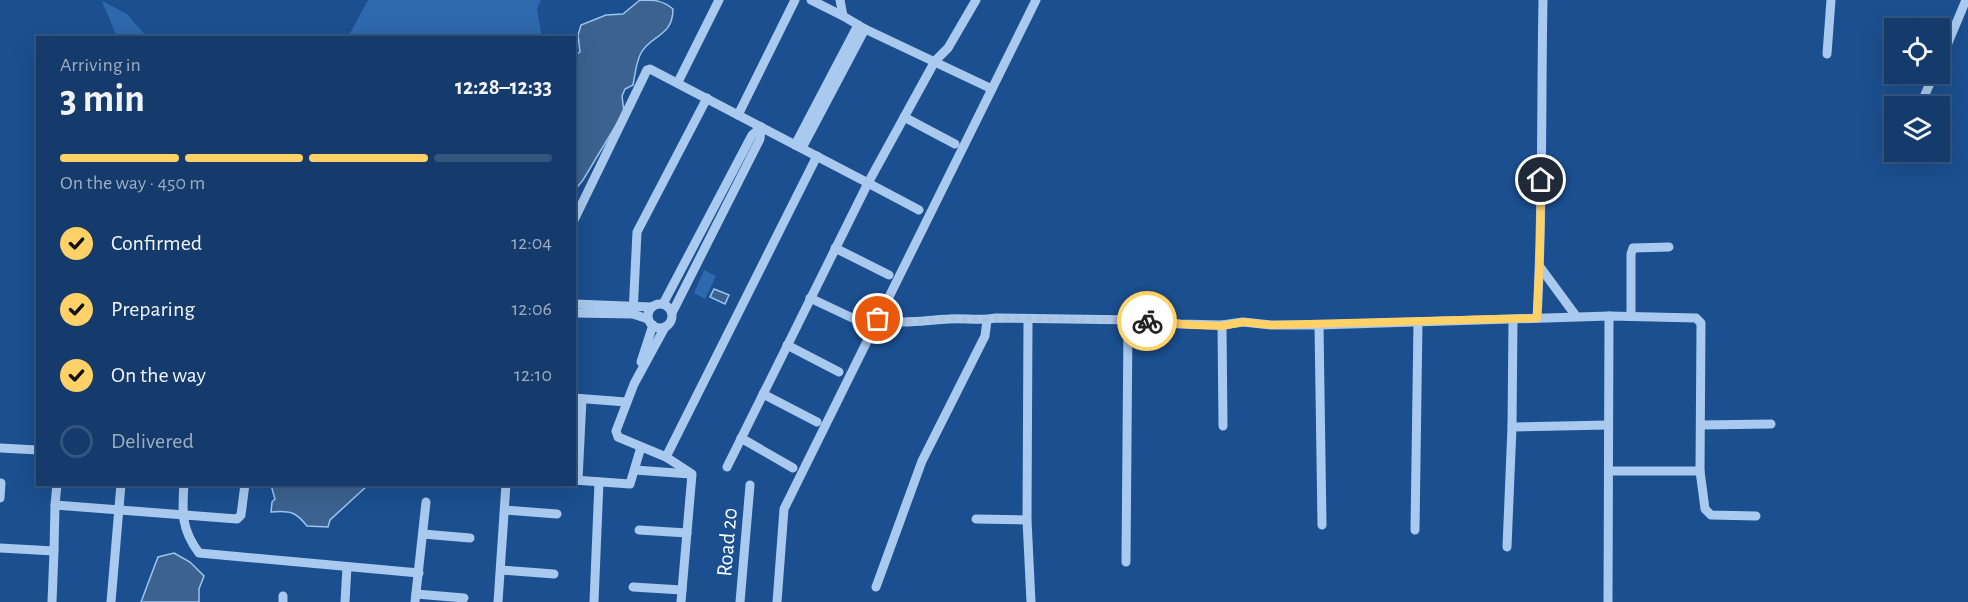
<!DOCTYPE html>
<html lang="en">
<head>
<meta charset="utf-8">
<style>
  body { margin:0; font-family:"Alegreya Sans",sans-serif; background:#1d4271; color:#f1f3f6; height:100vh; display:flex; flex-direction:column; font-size:22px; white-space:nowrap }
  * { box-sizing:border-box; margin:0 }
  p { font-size:20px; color:#9dadc1 }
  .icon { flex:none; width:33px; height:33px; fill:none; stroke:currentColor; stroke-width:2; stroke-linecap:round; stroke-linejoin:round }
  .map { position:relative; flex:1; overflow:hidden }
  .panel { position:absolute; left:36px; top:36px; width:540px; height:450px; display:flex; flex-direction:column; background:#143b6b; border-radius:0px; box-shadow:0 6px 24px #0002,0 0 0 2px #33557e }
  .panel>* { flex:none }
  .buttons { position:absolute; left:1884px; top:18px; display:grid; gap:12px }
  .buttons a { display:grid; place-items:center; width:66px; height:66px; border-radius:0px; background:#143b6b; box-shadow:0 6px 24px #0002,0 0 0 2px #33557e; font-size:30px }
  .pin { position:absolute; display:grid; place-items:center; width:51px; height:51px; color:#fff; margin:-26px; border:3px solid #fff; border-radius:50%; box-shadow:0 2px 6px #0007 }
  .courier { position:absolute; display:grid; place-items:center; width:60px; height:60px; margin:-30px; border:4px solid #ffd166; border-radius:50%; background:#fff; color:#222; box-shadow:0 2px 8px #0007 }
  .summary em { font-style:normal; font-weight:700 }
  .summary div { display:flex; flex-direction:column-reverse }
  .summary { display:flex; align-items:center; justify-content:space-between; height:102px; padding:0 24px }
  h1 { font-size:39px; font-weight:700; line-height:45px }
  .bar { display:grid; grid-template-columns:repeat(4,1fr); gap:9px 6px; align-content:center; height:72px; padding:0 24px }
  .bar i { height:8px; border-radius:4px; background:#33557e }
  .bar .selected { background:#ffd166 }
  .bar p { grid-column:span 4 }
  ol { padding:0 24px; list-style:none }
  li { display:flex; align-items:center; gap:18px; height:66px }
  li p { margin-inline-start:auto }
  li .icon { padding:6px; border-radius:50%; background:#ffd166; color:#111; stroke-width:4 }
  li:last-child { color:#9dadc1 }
  li i { width:33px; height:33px; border:3px solid #33557e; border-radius:50% }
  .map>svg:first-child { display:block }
</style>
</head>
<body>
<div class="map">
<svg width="1968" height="602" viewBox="0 0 1968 602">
  <rect width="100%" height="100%" fill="#1b4f8f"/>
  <g fill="#2e69ad">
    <path d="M368,0H541L537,9L542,37H348Z"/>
    <path d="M102,1L127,14L147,37H117Z"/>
    <path d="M704,270L716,276L705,299L694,293Z"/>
  </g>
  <g fill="#3c6290" stroke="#9cc4f0" stroke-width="1.5">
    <path d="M640,0C655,0 662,0 673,9C673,37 650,35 641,53C636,62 635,75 633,85L625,89L622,96L624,112L583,180L575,190L574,56L580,52L578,35L581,25L606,15L623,14Z"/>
    <path d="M714,289L729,295L725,304L710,297Z"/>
    <path d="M271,485L272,484L368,485L330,520L328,527L307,526C296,512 290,510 271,512L272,502L275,499Z"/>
    <path d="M174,553L190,562L204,576L199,589V602H141L158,557Z"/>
  </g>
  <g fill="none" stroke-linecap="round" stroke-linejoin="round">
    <g stroke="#a9c9ee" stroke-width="9">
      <path d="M811,0L843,16"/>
      <path d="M840,0L843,16L865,29L992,89"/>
      <path d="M1827,54L1831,0"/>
      <path d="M1940,62L1966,0"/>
      <path d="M678,82L719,0"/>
      <path d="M1920,106L1934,74"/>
      <path d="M738,115L868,183L935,61L948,48L976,0"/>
      <path d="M904,117L955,144"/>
      <path d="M795,145L858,25"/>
      <path d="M802,148L865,29"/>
      <path d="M574,220L647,70L650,69L738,115L795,0"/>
      <path d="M835,248L889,275"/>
      <path d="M1540,267L1576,316"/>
      <path d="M810,298L863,323"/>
      <path d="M574,304L652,307"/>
      <path d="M663,304L752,135L761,127"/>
      <circle cx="660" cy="316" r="12"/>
      <path d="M574,313L633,314L648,319"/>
      <path d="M672,313L760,139L761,127"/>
      <path d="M633,314L637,232L707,98"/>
      <path d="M1631,316V254L1633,248L1669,247"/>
      <path d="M1537,318C1543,212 1541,106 1543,0"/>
      <path d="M878,319C902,325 924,320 949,319C965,318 980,321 996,318L1138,320L1180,324L1222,325L1243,322L1271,325H1319L1609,316L1696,318L1701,323L1700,471L1705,509L1711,515L1756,516"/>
      <path d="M1028,320L1027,520L1031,602"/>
      <path d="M1222,325L1223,426"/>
      <path d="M1319,325L1322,525"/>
      <path d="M665,327L634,384L616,431L618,437L666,457"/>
      <path d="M787,345L839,372"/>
      <path d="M641,362L653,325"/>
      <path d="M763,394L817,422"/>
      <path d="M574,398L626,402"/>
      <path d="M1701,425L1771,424"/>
      <path d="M1512,427L1608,425"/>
      <path d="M741,438L793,468"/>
      <path d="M0,448L38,450"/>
      <path d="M727,467L868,183L919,210"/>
      <path d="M635,470L690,474"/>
      <path d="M1609,471H1700"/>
      <path d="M574,480L630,484L641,447"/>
      <path d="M578,480L582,399"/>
      <path d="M184,484C182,512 181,529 199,553L419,573"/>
      <path d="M0,498L1,483"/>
      <path d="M55,505L57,484"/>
      <path d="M505,510L557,514"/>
      <path d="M976,519L1027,520"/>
      <path d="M639,530L687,533"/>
      <path d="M1415,530L1418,322"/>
      <path d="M423,534L470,538"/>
      <path d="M1507,547L1512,427L1513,320"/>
      <path d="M0,548L54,551L55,505L237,519L241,515L245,484"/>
      <path d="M1126,562L1128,321"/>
      <path d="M501,570L554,574"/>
      <path d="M633,587L682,590"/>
      <path d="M876,587L922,461L985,336L987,320"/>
      <path d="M416,594L464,598"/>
      <path d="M52,602L54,551"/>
      <path d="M111,602L121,484"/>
      <path d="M283,602V596"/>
      <path d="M345,602L347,567"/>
      <path d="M415,602L426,502"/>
      <path d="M498,602L506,484"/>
      <path d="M594,602L599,482"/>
      <path d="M681,602L692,474L666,457L817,156"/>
      <path d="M740,602L750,485"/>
      <path d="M777,602L784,509L1036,0"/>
      <path d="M1608,602L1609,316"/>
    </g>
  </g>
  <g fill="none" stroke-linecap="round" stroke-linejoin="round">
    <path stroke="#afc1d8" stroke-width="6" stroke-dasharray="0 10.8" d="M878,319C902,325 924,320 949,319C965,318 980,321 996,318L1147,321"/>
    <path stroke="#ffd166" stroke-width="8" d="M1147,321L1193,325L1222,326L1243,322L1271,325L1537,318L1540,246L1541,180"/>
  </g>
  <g text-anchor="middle" stroke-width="4.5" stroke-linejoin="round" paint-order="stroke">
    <g font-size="22" fill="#fff" stroke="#1b4f8f">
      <text transform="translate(726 542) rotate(-85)" y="8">Road 20</text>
    </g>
  </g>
</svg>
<div class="buttons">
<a><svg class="icon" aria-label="locate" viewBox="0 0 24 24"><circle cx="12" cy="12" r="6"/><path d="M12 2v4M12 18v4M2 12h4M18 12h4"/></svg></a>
<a><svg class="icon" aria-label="layers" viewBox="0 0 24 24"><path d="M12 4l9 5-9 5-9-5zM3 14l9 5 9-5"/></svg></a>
</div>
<div class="pin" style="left:878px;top:319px;background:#ea580c"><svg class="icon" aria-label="bag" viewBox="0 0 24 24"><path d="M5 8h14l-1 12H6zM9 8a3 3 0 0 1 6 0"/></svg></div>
<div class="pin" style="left:1541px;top:180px;background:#1f2937"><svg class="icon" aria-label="home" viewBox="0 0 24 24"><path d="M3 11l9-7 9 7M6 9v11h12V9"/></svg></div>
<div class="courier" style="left:1147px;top:321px"><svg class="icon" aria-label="bike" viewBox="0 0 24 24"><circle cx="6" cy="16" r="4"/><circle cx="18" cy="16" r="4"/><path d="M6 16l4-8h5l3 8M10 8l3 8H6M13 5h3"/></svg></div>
<section class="panel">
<div class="summary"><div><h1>3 min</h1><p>Arriving in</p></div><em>12:28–12:33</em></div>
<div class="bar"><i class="selected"></i><i class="selected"></i><i class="selected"></i><i></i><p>On the way · 450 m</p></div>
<ol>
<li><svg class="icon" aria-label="check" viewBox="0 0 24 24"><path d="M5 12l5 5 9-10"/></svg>Confirmed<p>12:04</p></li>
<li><svg class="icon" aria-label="check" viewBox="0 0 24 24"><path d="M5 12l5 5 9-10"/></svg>Preparing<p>12:06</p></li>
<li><svg class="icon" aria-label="check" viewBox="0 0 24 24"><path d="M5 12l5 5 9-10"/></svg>On the way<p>12:10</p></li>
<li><i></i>Delivered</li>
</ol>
</section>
</div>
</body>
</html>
